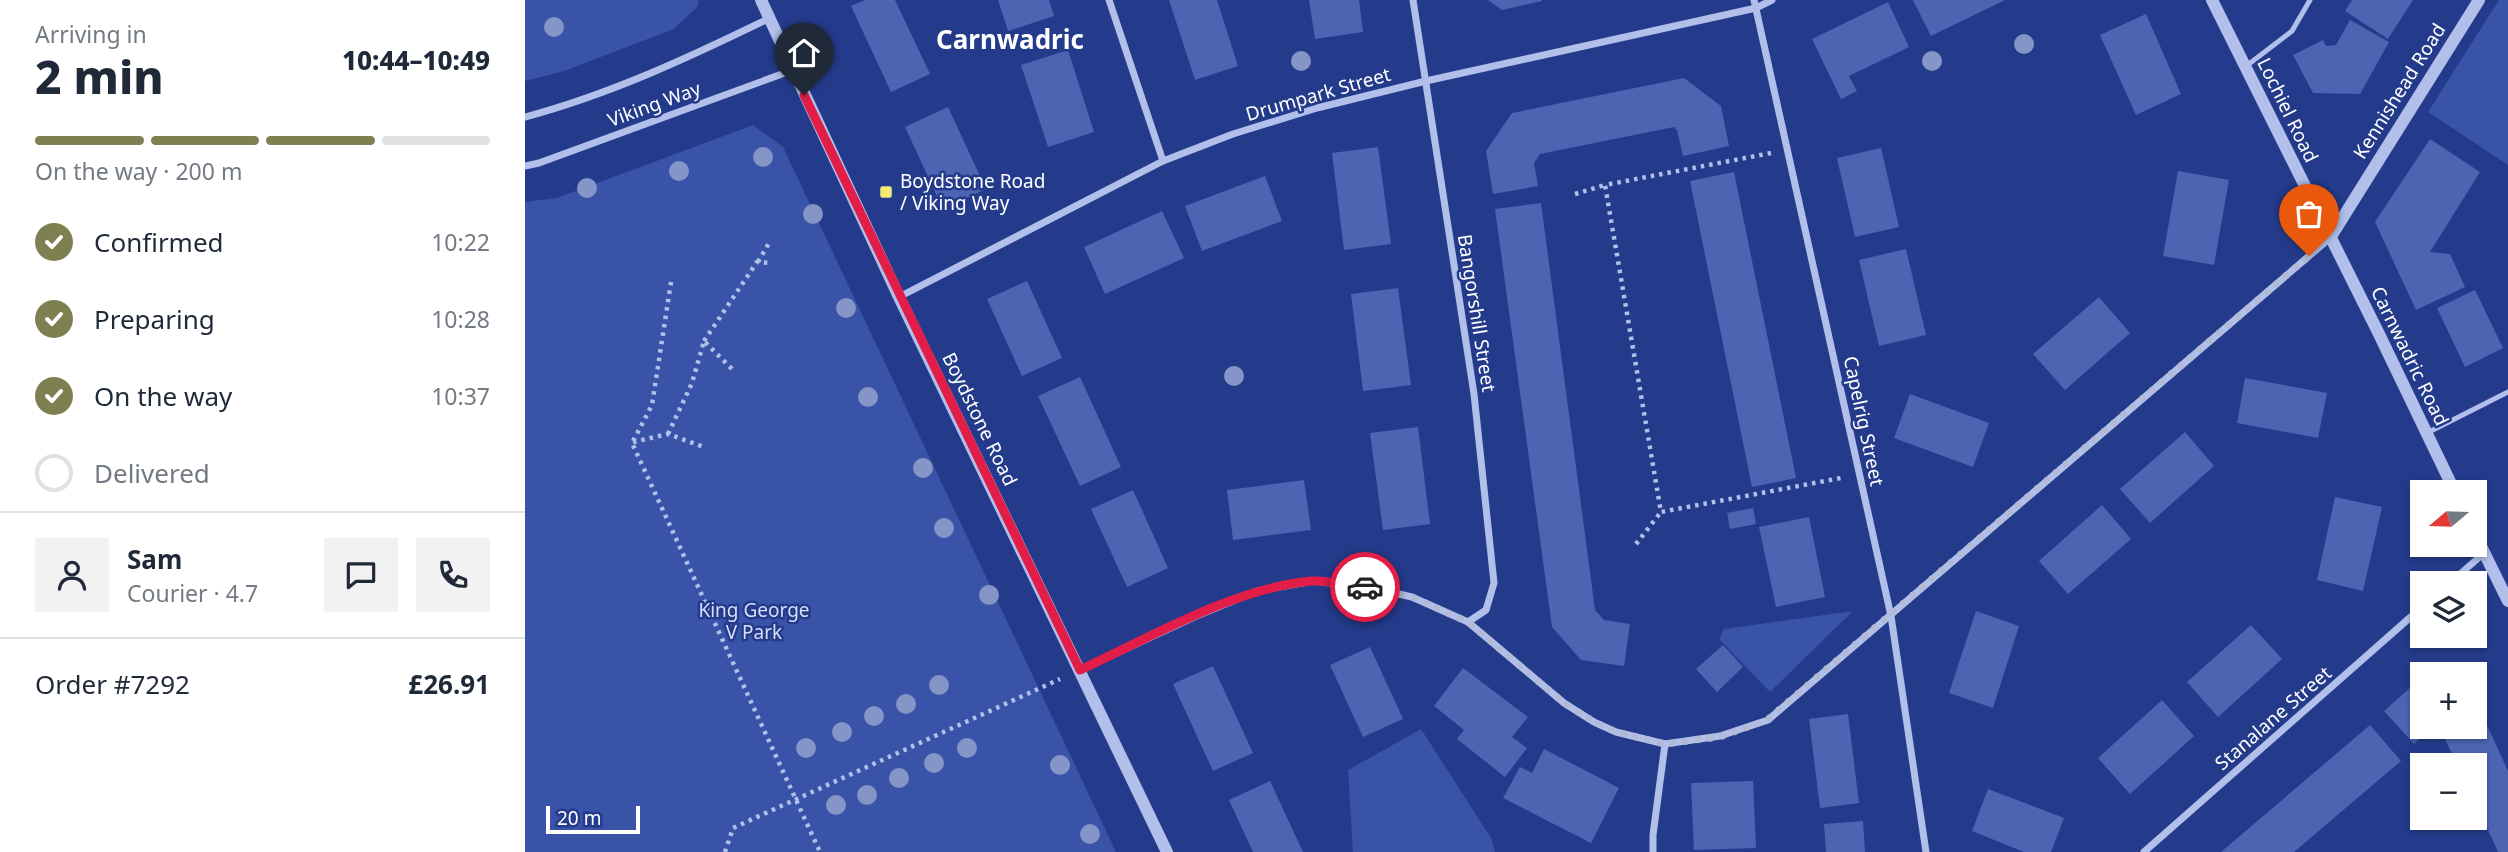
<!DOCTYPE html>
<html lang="en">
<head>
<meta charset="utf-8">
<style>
  body { margin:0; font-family:"Noto Sans",sans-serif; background:#f2f2f3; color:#1f2937; height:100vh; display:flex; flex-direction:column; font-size:26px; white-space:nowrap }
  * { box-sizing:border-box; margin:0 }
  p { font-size:23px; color:#747a83 }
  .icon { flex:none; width:38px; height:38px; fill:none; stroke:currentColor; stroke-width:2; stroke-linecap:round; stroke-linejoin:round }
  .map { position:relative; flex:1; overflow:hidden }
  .drawer { display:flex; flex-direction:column; background:#fff; width:525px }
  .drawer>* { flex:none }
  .needle { width:46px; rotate:251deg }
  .buttons { position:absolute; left:1885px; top:480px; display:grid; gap:14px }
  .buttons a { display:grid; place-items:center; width:77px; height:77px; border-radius:0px; background:#fff; box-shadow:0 2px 5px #0004; font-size:35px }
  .scale { position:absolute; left:21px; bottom:18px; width:94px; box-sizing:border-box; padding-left:7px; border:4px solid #fff; border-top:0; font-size:19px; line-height:24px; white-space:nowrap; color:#fff; -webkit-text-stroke:5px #243b8b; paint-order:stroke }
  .pin { position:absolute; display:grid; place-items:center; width:60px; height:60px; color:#fff; margin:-72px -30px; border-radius:50% 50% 50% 0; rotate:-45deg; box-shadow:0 0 7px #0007 }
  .pin .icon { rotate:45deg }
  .courier { position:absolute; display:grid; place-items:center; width:70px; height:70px; margin:-35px; border:5px solid #e11d48; border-radius:50%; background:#fff; color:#222; box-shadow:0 2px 9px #0007 }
  .headline em { font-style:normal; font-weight:800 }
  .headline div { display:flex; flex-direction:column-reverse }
  .headline { display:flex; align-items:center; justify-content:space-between; height:119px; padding:0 35px }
  h1 { font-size:46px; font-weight:800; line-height:52px }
  .bar { display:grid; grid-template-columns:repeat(4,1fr); gap:10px 7px; align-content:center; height:84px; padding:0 35px }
  .bar i { height:9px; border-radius:5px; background:#e0e1e3 }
  .bar .active { background:#7f8052 }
  .bar p { grid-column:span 4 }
  .line { display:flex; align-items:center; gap:18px; padding:0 35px; border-top:2px solid #e0e1e3 }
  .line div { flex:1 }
  .round { display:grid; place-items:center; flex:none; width:74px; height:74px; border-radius:0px; background:#f2f2f3 }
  ol { padding:0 35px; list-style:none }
  li { display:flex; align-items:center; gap:21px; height:77px }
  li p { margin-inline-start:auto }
  li .icon { padding:7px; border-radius:50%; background:#7f8052; color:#fff; stroke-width:4 }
  li:last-child { color:#747a83 }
  li i { width:38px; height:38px; border:4px solid #e0e1e3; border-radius:50% }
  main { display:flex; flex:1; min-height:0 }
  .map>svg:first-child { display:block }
</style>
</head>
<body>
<main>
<section class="drawer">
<div class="headline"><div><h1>2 min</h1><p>Arriving in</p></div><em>10:44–10:49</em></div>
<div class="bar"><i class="active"></i><i class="active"></i><i class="active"></i><i></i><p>On the way · 200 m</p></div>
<ol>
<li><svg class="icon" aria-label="check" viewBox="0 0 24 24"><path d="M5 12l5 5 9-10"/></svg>Confirmed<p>10:22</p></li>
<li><svg class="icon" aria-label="check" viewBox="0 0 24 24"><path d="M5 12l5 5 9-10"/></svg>Preparing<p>10:28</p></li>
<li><svg class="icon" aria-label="check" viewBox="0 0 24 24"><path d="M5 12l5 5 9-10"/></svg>On the way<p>10:37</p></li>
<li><i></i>Delivered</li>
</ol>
<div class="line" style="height:126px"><a class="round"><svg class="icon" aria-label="person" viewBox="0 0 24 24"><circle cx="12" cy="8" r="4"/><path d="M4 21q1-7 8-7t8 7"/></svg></a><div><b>Sam</b><p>Courier · 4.7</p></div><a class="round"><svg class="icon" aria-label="chat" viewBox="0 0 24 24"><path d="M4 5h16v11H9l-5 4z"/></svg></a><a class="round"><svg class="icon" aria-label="phone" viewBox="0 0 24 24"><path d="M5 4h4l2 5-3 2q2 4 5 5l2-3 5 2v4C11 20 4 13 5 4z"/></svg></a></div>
<div class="line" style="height:91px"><div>Order #7292</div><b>£26.91</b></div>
</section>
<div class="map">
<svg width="1983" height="852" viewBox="0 0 1983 852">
  <rect width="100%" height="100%" fill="#243b8b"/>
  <g fill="#3853a8">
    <path d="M0,0H173V6L149,29L39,71L0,81Z"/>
    <path d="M1974,0H1983V165L1903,112Z"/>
    <path d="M228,125L258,147L591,852H0V202L32,198Z"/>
    <path d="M1328,611L1245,692L1194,639L1199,629Z"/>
    <path d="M896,729L966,838L970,852H828L823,770Z"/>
  </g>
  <g fill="#4c64b2">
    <path d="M340,0H370L405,74L366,92L326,6Z"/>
    <path d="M473,0H524L529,16L483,31Z"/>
    <path d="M644,0H692L713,66L670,80Z"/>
    <path d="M784,0H834L838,32L790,39Z"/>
    <path d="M963,0H1017V1L977,10Z"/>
    <path d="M1388,0H1480L1406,36Z"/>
    <path d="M1827,0H1888L1863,39L1820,11Z"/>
    <path d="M1363,2L1384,47L1324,76L1332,91L1316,99L1287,39Z"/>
    <path d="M1621,14L1656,94L1611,115L1575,35Z"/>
    <path d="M1825,20L1864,42L1835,94L1788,93L1768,55L1798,40L1801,46L1811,45Z"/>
    <path d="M543,50L569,132L523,147L496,65Z"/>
    <path d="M1159,78L1196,106L1204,146L1158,156L1152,130L1149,127L1015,154L1009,163L1013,186L968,194L961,151L987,113Z"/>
    <path d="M423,107L461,189L418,209L380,127Z"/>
    <path d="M1905,139L1955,172L1905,252L1925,254L1940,287L1891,310L1850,222Z"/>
    <path d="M853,147L866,244L819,250L807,153Z"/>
    <path d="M1356,148L1374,227L1330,237L1312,158Z"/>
    <path d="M1653,171L1704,180L1689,265L1638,256Z"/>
    <path d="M1209,172L1271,478L1227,487L1165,181Z"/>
    <path d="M740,176L757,221L677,251L660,206Z"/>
    <path d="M1016,203L1070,610L1079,620L1105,624L1099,666L1056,660L1027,627L970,209Z"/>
    <path d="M637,211L659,258L580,294L559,247Z"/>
    <path d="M1381,249L1401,335L1354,346L1334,260Z"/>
    <path d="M502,281L537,358L497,376L462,299Z"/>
    <path d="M873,288L886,385L838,391L826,294Z"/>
    <path d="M1950,290L1978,348L1940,367L1912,308Z"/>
    <path d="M1574,297L1605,333L1540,390L1508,354Z"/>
    <path d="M555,377L596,467L555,486L513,396Z"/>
    <path d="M1720,378L1802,393L1793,438L1712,423Z"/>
    <path d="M1385,394L1464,423L1448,467L1369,438Z"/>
    <path d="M893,427L905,524L858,530L845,433Z"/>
    <path d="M1660,432L1689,466L1625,523L1595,489Z"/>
    <path d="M779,480L786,530L708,540L702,490Z"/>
    <path d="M608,490L643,568L602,587L566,509Z"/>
    <path d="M1810,497L1857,507L1838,591L1792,580Z"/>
    <path d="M1577,505L1606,539L1543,594L1514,561Z"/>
    <path d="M1228,508L1231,524L1205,529L1202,513Z"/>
    <path d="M1284,517L1300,597L1251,607L1234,527Z"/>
    <path d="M1451,611L1494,626L1468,708L1424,693Z"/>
    <path d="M1726,625L1757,659L1693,717L1662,682Z"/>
    <path d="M1198,645L1218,667L1192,692L1171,669Z"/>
    <path d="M845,647L878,719L838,737L805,665Z"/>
    <path d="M688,666L728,753L688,771L648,684Z"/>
    <path d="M938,668L1003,717L987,737L1002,748L980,777L932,739L939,730L909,706Z"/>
    <path d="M1897,677V726H1909L1889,744L1859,711Z"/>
    <path d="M1950,699L1983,771V852H1973L1950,801V765H1932L1914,726H1950Z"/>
    <path d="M1637,700L1669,736L1605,794L1573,758Z"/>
    <path d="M1323,714L1334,803L1295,808L1284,719Z"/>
    <path d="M1845,725L1876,761L1769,852H1696Z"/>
    <path d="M1019,749L1094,788L1066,843L978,798L995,767L1007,773Z"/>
    <path d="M745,781L778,852H728L704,800Z"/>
    <path d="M1228,781L1231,848L1169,850L1166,783Z"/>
    <path d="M1463,789L1539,818L1526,852H1499L1447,831Z"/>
    <path d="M1338,821L1340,852H1301L1299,824Z"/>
  </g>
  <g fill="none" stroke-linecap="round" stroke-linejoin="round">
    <g stroke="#b1bfea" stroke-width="4.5" stroke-dasharray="3.5 5" stroke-linecap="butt">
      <path d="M1246,153L1080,185L1136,512L1316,478"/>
      <path d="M1050,194L1080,185"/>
      <path d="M233,262L244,243"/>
      <path d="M146,282L127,405L107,443L295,852"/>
      <path d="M179,341L232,262L244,263"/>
      <path d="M143,434L167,383L179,341L208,370"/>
      <path d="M108,442L143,434L179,447"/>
      <path d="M1111,544L1136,512"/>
      <path d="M200,852L208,828L535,679"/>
    </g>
    <g stroke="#b1bfea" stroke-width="5">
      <path d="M1720,67L1767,31L1785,0"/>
      <path d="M1902,433L1983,392"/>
    </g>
    <g stroke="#b1bfea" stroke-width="7">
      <path d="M584,0L638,161"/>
      <path d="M888,0L949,394L969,583L961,610L943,622"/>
      <path d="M1229,0L1366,616L1401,852"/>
      <path d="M0,117C86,94 165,57 245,18"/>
      <path d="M0,166L14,163L268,70"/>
      <path d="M374,297L638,161L708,134L792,108L901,81L1231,8L1247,0"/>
      <path d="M1925,583L1959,553"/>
      <path d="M555,670L669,617L732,591L788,581L847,588L887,597L943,622L1039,703L1069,722L1091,732L1140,744L1195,736L1243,720L1805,238"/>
      <path d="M1128,852V835L1140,744"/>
      <path d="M1619,852L1897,607"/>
    </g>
    <g stroke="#b1bfea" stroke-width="12">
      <path d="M236,0L374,297L642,852"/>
      <path d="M1687,0L1854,334L1930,492"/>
      <path d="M1805,238L1954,0"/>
      <path d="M1950,534L1983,601"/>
    </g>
  </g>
  <g fill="#8695c7">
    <circle cx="29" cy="27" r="10"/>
    <circle cx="1499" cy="44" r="10"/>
    <circle cx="776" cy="61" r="10"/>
    <circle cx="1407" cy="61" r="10"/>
    <circle cx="238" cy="157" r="10"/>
    <circle cx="154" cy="171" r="10"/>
    <circle cx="62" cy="188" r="10"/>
    <circle cx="288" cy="214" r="10"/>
    <circle cx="321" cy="308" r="10"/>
    <circle cx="709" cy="376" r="10"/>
    <circle cx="343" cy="397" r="10"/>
    <circle cx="398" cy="468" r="10"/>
    <circle cx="419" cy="528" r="10"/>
    <circle cx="464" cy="595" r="10"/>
    <circle cx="414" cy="685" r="10"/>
    <circle cx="381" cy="704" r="10"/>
    <circle cx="349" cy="716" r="10"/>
    <circle cx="317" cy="732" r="10"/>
    <circle cx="281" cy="748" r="10"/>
    <circle cx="442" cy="748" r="10"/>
    <circle cx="409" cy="763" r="10"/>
    <circle cx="535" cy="765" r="10"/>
    <circle cx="374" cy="778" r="10"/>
    <circle cx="342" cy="795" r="10"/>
    <circle cx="311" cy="805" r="10"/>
    <circle cx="565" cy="834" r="10"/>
  </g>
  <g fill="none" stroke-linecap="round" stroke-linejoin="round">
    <path stroke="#b2bad6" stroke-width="7" stroke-dasharray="0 12.6" d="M840,587L887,597L943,622L1039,703L1069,722L1091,732L1140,744L1195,737L1242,720L1784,256"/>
    <path stroke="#e11d48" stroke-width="9" d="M279,95L555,670C624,638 711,587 787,581C804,580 823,585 840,587"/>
  </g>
  <rect fill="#f5eb74" stroke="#243b8b" stroke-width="2.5" x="354" y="185" width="14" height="14" rx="3.5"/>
  <g text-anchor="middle" stroke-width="5" stroke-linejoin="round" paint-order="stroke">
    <g font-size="19" fill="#fff" stroke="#243b8b">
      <text transform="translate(1874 91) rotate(-58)" y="7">Kennishead Road</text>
      <text transform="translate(793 94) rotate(-16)" y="7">Drumpark Street</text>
      <text transform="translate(129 104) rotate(-20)" y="7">Viking Way</text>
      <text transform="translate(1763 110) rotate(64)" y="7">Lochiel Road</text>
      <text transform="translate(952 313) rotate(81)" y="7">Bangorshill Street</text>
      <text transform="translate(1885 356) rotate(64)" y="7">Carnwadric Road</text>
      <text transform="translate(455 419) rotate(64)" y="7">Boydstone Road</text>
      <text transform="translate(1339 421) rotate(78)" y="7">Capelrig Street</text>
      <text transform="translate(1748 718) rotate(-41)" y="7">Stanalane Street</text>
    </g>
    <g font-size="19" fill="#fff" stroke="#243b8b" text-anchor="start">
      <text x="375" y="188">Boydstone Road<tspan x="375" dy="22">/ Viking Way</tspan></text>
    </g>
    <g font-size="19" fill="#d6def8" stroke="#243b8b">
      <text x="229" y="617">King George<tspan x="229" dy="22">V Park</tspan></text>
    </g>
    <g font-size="26" font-weight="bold" fill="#fff" stroke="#243b8b">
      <text x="485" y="49">Carnwadric</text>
    </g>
  </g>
</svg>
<div class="buttons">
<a><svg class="needle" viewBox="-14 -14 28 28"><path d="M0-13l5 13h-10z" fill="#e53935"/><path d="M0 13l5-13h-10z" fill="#747a83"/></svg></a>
<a><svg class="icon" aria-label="layers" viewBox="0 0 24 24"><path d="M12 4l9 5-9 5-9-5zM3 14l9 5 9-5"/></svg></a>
<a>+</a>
<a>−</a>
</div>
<div class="scale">20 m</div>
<div class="pin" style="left:1784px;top:256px;background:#ea580c"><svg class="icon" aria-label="bag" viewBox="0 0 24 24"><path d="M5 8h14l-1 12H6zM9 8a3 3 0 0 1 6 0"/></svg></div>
<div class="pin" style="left:279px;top:95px;background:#1f2937"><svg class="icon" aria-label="home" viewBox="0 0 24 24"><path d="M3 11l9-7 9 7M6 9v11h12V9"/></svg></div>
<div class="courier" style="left:840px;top:587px"><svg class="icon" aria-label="car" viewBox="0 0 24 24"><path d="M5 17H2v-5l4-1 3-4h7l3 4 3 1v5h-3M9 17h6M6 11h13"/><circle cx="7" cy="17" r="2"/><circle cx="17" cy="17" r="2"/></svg></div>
</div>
</main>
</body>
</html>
